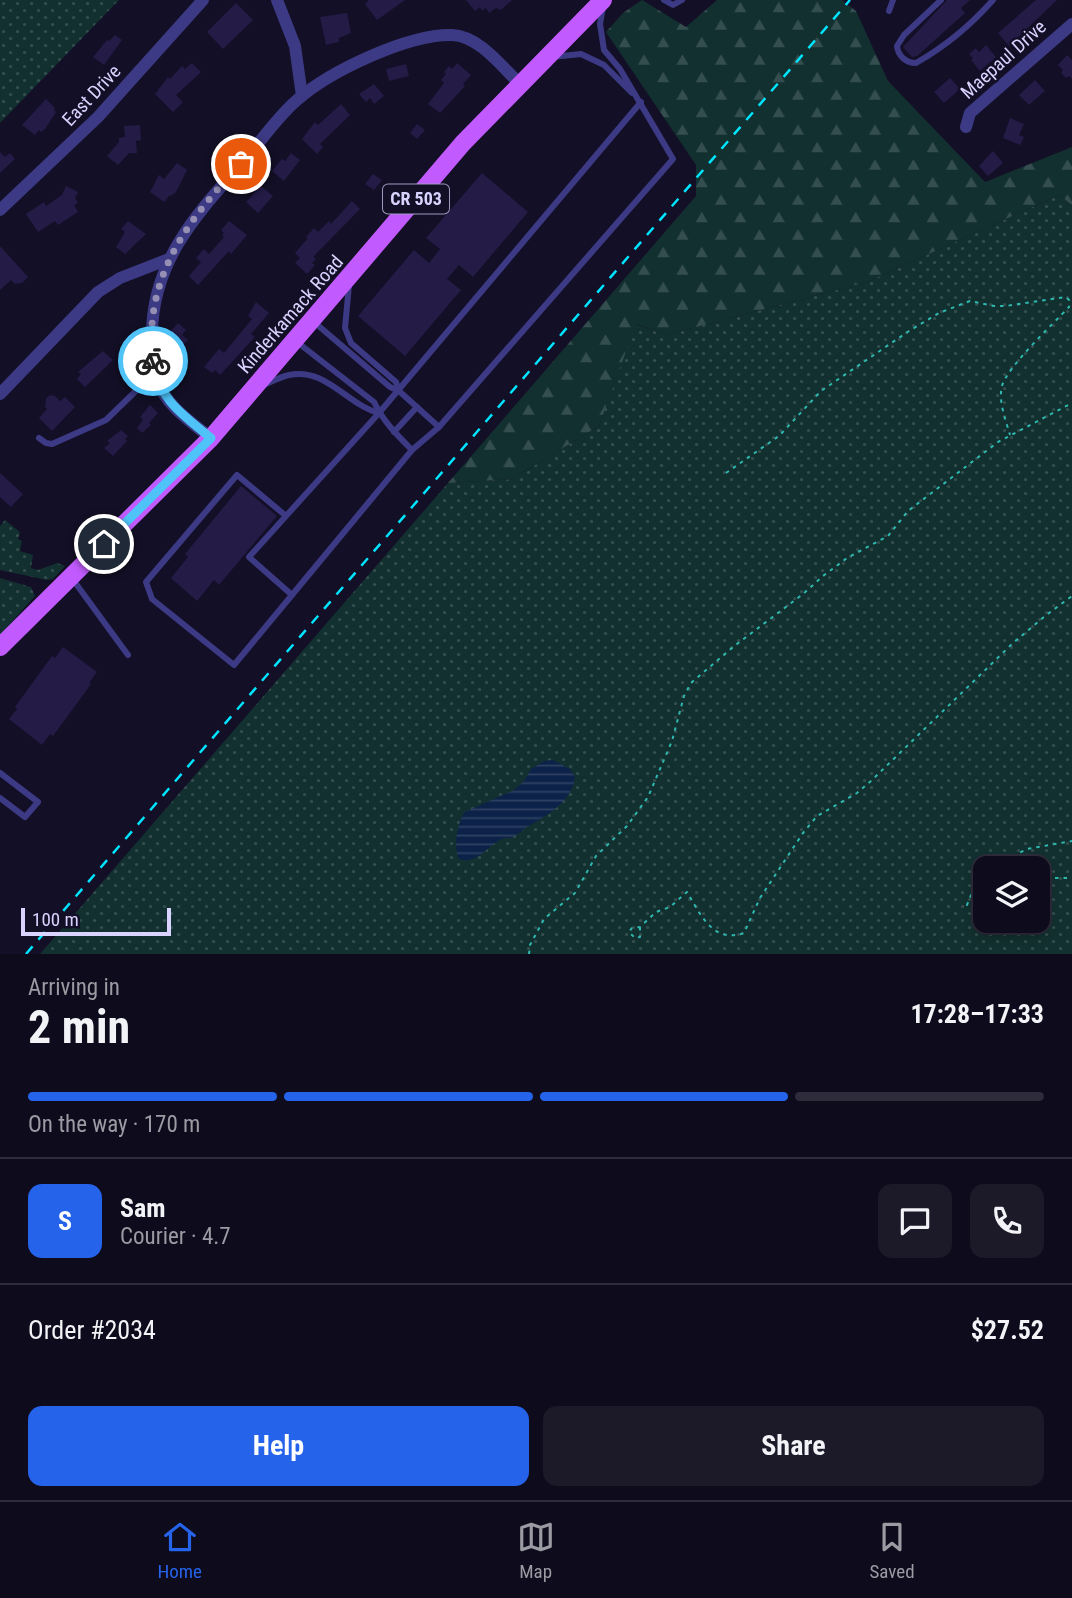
<!DOCTYPE html>
<html lang="en">
<head>
<meta charset="utf-8">
<style>
  body { margin:0; font-family:"Roboto Condensed",sans-serif; background:#1c1929; color:#f1f3f6; height:100vh; display:flex; flex-direction:column; font-size:26px; white-space:nowrap }
  * { box-sizing:border-box; margin:0 }
  p { font-size:23px; color:#9b9ba3 }
  .icon { flex:none; width:38px; height:38px; fill:none; stroke:currentColor; stroke-width:2; stroke-linecap:round; stroke-linejoin:round }
  .map { position:relative; height:954px; overflow:hidden }
  .sheet { display:flex; flex-direction:column; background:#0e0b1c; flex:1 }
  .sheet>* { flex:none }
  .buttons { position:absolute; left:973px; top:856px; display:grid; gap:14px }
  .buttons a { display:grid; place-items:center; width:77px; height:77px; border-radius:14px; background:#0e0b1c; box-shadow:0 4px 10px #0003,0 0 0 2px #2e2b3b; font-size:35px }
  .scale { position:absolute; left:21px; bottom:18px; width:150px; box-sizing:border-box; padding-left:7px; border:4px solid #d9d4ff; border-top:0; font-size:19px; line-height:24px; white-space:nowrap; color:#d9d4ff; -webkit-text-stroke:5px #130f26; paint-order:stroke }
  .pin { position:absolute; display:grid; place-items:center; width:60px; height:60px; color:#fff; margin:-30px; border:4px solid #fff; border-radius:50%; box-shadow:0 2px 7px #0007 }
  .courier { position:absolute; display:grid; place-items:center; width:70px; height:70px; margin:-35px; border:5px solid #4fc3f7; border-radius:50%; background:#fff; color:#222; box-shadow:0 2px 9px #0007 }
  .summary em { font-style:normal; font-weight:700 }
  .summary div { display:flex; flex-direction:column-reverse }
  .summary { display:flex; align-items:center; justify-content:space-between; height:119px; padding:0 28px }
  h1 { font-size:46px; font-weight:700; line-height:52px }
  .bar { display:grid; grid-template-columns:repeat(4,1fr); gap:10px 7px; align-content:center; height:84px; padding:0 28px }
  .bar i { height:9px; border-radius:5px; background:#2e2b3b }
  .bar .current { background:#2563eb }
  .bar p { grid-column:span 4 }
  .line { display:flex; align-items:center; gap:18px; padding:0 28px; border-top:2px solid #2e2b3b }
  .line div { flex:1 }
  .round { display:grid; place-items:center; flex:none; width:74px; height:74px; border-radius:14px; background:#1c1929 }
  .button { display:flex; gap:14px; margin-top:auto; padding:14px 28px }
  .button a { flex:1; height:80px; border-radius:14px; background:#2563eb; color:#fff; font-size:28px; font-weight:700; line-height:80px; text-align:center }
  .button a+a { background:#1c1929; color:#f1f3f6 }
  .dock { display:flex; justify-content:space-around; align-items:center; height:98px; border-top:2px solid #2e2b3b; background:#0e0b1c; font-size:19px; color:#9b9ba3 }
  .dock a { display:grid; justify-items:center; gap:4px }
  .dock .current { color:#2563eb }
  .map>svg:first-child { display:block }
</style>
</head>
<body>
<div class="map">
<svg width="1072" height="954" viewBox="0 0 1072 954">
  <defs>
    <pattern id="grass-dots" width="8" height="8" patternUnits="userSpaceOnUse" patternTransform="scale(1.75)"><rect width="8" height="8" fill="#12302f"/><path d="M2 2h.1M6 6h.1" fill="none" stroke="#344d4e" stroke-width="1.8" stroke-linecap="round"/></pattern>
    <pattern id="forest-firs" width="22" height="20" patternUnits="userSpaceOnUse" patternTransform="scale(1.75)"><rect width="22" height="20" fill="#12302f"/><path d="M5 1l3.5 6h-7zM16 11l3.5 6h-7z" fill="#344d4e"/></pattern>
    <pattern id="water-rules" width="6" height="5" patternUnits="userSpaceOnUse" patternTransform="scale(1.75)"><rect width="6" height="5" fill="#0c2248"/><path d="M0 2.5h6" fill="none" stroke="#2f4163"/></pattern>
  </defs>
  <rect width="100%" height="100%" fill="#130f26"/>
  <g fill="url(#grass-dots)" fill-rule="evenodd">
    <path d="M0,0H119L0,123Z"/>
    <path d="M1059,195L1072,205V954H40L448,483L512,479L599,426L635,324L666,335L867,282ZM985,868H1038V920H985Z"/>
    <path d="M5,520L20,532L18,539L22,541L20,551L33,555L31,568L38,570L57,563L65,566L53,579L47,580L0,570V526Z"/>
    <path d="M0,578L31,587L35,596L0,635Z"/>
  </g>
  <path fill="url(#forest-firs)" d="M642,0L686,27L717,0H842L856,11L888,81L985,182L1072,147V205L1059,195L867,282L666,335L636,324L599,426L512,479L448,483L696,196V165L606,32L623,13Z"/>
  <path fill="url(#water-rules)" d="M553,760L570,769L575,777C572,802 546,816 527,827C522,830 518,835 513,837C509,838 505,837 502,839C487,846 477,865 459,859C453,847 457,823 465,812L514,790L524,781L531,769L544,761Z"/>
  <g fill="#241b47">
    <path d="M369,0H405L377,20L365,4Z"/>
    <path d="M466,0H512L501,10L496,8L489,13L486,8L482,11L480,7L475,11Z"/>
    <path d="M947,0H970L961,8L965,13L917,56L912,57L903,47Z"/>
    <path d="M1036,0H1057L1009,46L998,33Z"/>
    <path d="M236,3L253,20L223,49L207,32Z"/>
    <path d="M347,13L351,33L339,38V42L326,45L320,17Z"/>
    <path d="M115,35L122,40L104,65L93,57L107,40L109,41Z"/>
    <path d="M986,45L996,57L980,71L971,60L973,58L969,54L976,48L979,52Z"/>
    <path d="M1067,55L1072,60V79L1069,76L1066,78L1061,73L1063,70L1058,65Z"/>
    <path d="M192,63L201,72L176,95L183,102L173,112L155,94L168,77L170,79L182,66L185,69Z"/>
    <path d="M457,63L471,75L463,84L465,86L440,113L428,104L444,83L441,80L446,74L444,72L449,66L452,69Z"/>
    <path d="M406,64L409,76L389,81L386,69Z"/>
    <path d="M950,78L960,89L944,103L934,92Z"/>
    <path d="M1035,80L1045,91L1029,105L1019,95Z"/>
    <path d="M374,84L384,96L374,104L370,98L366,102L359,94Z"/>
    <path d="M46,99L55,108L54,110L56,112L45,129L41,132L39,130L35,135L22,125Z"/>
    <path d="M341,104L350,115L320,144L323,147L317,154L302,139L315,122L318,125Z"/>
    <path d="M1010,118L1024,124L1019,135L1024,137L1020,145L1003,138Z"/>
    <path d="M417,124L425,130L417,139L410,133Z"/>
    <path d="M140,125L141,140L136,141L137,153H129L118,165L107,156L119,142V138L125,137L124,126Z"/>
    <path d="M993,151L1003,163L988,176L979,166Z"/>
    <path d="M0,152L5,157L10,153L15,159L0,173Z"/>
    <path d="M291,153L300,160L284,181L272,171L282,159L285,161Z"/>
    <path d="M177,163L187,170L176,192L171,196L170,195L164,202L150,192L159,175L164,179Z"/>
    <path d="M482,173L528,212L473,277L459,265L447,279L461,290L405,356L358,316L414,250L429,263L440,249L426,238Z"/>
    <path d="M373,174L382,180L374,190L365,184Z"/>
    <path d="M66,186L78,192L75,198L78,203L74,205L78,212L58,225L55,221L38,232L26,214L44,202L46,206L62,195Z"/>
    <path d="M261,186L273,196L258,213L246,202Z"/>
    <path d="M352,201L360,209L313,257L316,259L312,263L315,265L307,274L295,263L300,258L295,253L308,238L306,237L314,228L318,232L329,221L331,224Z"/>
    <path d="M128,221L146,234L125,254L116,247L125,232L121,229Z"/>
    <path d="M229,221L247,235L231,254L229,251L198,285L189,276L201,262L196,258L204,249L209,254L224,237L222,235L224,233L221,230Z"/>
    <path d="M0,246L28,277L22,283L15,284L11,280L0,290Z"/>
    <path d="M256,302L269,313L251,334L255,337L220,375L215,370L212,373L204,367L219,349L224,353L252,319L248,316Z"/>
    <path d="M178,323L186,330L182,335L188,340L179,349L175,346L172,350L161,341V337L167,330L169,333Z"/>
    <path d="M103,351L113,360L85,387L77,379L81,374L78,372Z"/>
    <path d="M50,395L55,396L60,401L65,397L75,407L52,431L39,418L47,409L45,407L46,399Z"/>
    <path d="M150,405L158,413L149,423L151,425L142,433L137,428L143,420L140,417Z"/>
    <path d="M121,430L128,436L125,439L127,441L113,456L104,448L110,443L107,441Z"/>
    <path d="M0,473L23,494L11,507L0,497Z"/>
    <path d="M241,486L277,516L219,585L214,580L197,601L171,578L188,557L185,554Z"/>
    <path d="M63,647L97,672L89,683L91,684L53,736L50,734L42,745L9,719L17,709L15,707L52,656L55,658Z"/>
  </g>
  <g fill="none" stroke-linecap="round" stroke-linejoin="round">
    <g stroke="#2fb8b0" stroke-width="2" stroke-dasharray="3.5 5" stroke-linecap="butt">
      <path d="M726,473L779,436L821,391L909,331L939,313L970,301L994,306H1006L1066,297L1069,300V307C1053,324 1007,367 1002,386C998,401 1006,421 1010,435"/>
      <path d="M990,868L1027,849L1072,841"/>
      <path d="M985,873L974,888L967,905L985,896"/>
      <path d="M1038,878H1072"/>
      <path d="M640,927V937L635,938L629,932L632,928L640,927L656,912L670,907L687,892C700,913 712,944 744,933L760,898L803,833L817,816L857,793L872,780L1013,643L1045,616L1072,596"/>
      <path d="M529,954L530,945L544,919L575,893L596,856L627,826L648,797L672,741L684,696L691,683L733,647L803,594L823,576L847,558L888,536L908,511L998,442L1072,403"/>
    </g>
    <g stroke="#3d3a85" stroke-width="6">
      <path d="M664,0L673,5L682,0"/>
      <path d="M941,0L904,35L897,46C898,56 906,63 916,63C946,46 970,26 993,0"/>
      <path d="M889,11L893,0"/>
      <path d="M552,57L581,54L604,65L632,93"/>
      <path d="M349,285L345,328L351,343L396,382L399,391"/>
      <path d="M314,322L390,387L399,391L439,427L673,159L620,69L604,50L600,24L603,7"/>
      <path d="M263,385C271,382 280,377 289,375C326,367 347,405 379,413"/>
      <path d="M394,432L417,407"/>
      <path d="M39,438L46,443L52,444L106,420L142,385L156,378"/>
      <path d="M412,450L439,427"/>
      <path d="M286,516L237,475L146,582L152,599L234,665L292,595L249,557L379,413L641,102"/>
      <path d="M71,577L128,655"/>
      <path d="M292,595L412,450C397,435 383,421 374,402L297,342"/>
      <path d="M0,773L38,802L25,817L0,798"/>
    </g>
    <g stroke="#3d3a85" stroke-width="12">
      <path d="M277,0L295,46L302,96"/>
      <path d="M966,127L970,113L1072,24"/>
      <path d="M0,210L98,117L203,0"/>
      <path d="M0,394L98,292L120,278L169,259"/>
      <path d="M211,438C190,421 166,406 157,380C151,365 152,349 152,333C153,261 196,215 241,164C260,143 276,118 297,100C330,71 408,34 452,35C479,36 501,66 519,83"/>
    </g>
    <path stroke="#c25bff" stroke-width="18" d="M0,647L211,438L463,143L603,0"/>
    <path stroke="#00e5ff" stroke-width="2.5" stroke-dasharray="10 9" stroke-linecap="butt" d="M26,954L850,0"/>
  </g>
  <g fill="none" stroke-linecap="round" stroke-linejoin="round">
    <path stroke="#948fb3" stroke-width="7" stroke-dasharray="0 12.6" d="M153,361C143,279 187,220 241,164"/>
    <path stroke="#4fc3f7" stroke-width="9" d="M104,544L211,438C184,416 157,398 153,361"/>
  </g>
  <g text-anchor="middle" stroke-width="5" stroke-linejoin="round" paint-order="stroke">
    <rect fill="#130f26" stroke="#9e99be" stroke-width="2" x="383" y="184.5" width="66" height="29" rx="5"/>
    <g font-size="18" font-weight="bold" fill="#d9d4ff">
      <text x="416" y="205">CR 503</text>
    </g>
    <g font-size="19" fill="#d9d4ff" stroke="#130f26">
      <text transform="translate(1003 59) rotate(-42)" y="7">Maepaul Drive</text>
      <text transform="translate(91 95) rotate(-47)" y="7">East Drive</text>
      <text transform="translate(290 314) rotate(-49)" y="7">Kinderkamack Road</text>
    </g>
  </g>
</svg>
<div class="buttons">
<a><svg class="icon" aria-label="layers" viewBox="0 0 24 24"><path d="M12 4l9 5-9 5-9-5zM3 14l9 5 9-5"/></svg></a>
</div>
<div class="scale">100 m</div>
<div class="pin" style="left:241px;top:164px;background:#ea580c"><svg class="icon" aria-label="bag" viewBox="0 0 24 24"><path d="M5 8h14l-1 12H6zM9 8a3 3 0 0 1 6 0"/></svg></div>
<div class="pin" style="left:104px;top:544px;background:#1f2937"><svg class="icon" aria-label="home" viewBox="0 0 24 24"><path d="M3 11l9-7 9 7M6 9v11h12V9"/></svg></div>
<div class="courier" style="left:153px;top:361px"><svg class="icon" aria-label="bike" viewBox="0 0 24 24"><circle cx="6" cy="16" r="4"/><circle cx="18" cy="16" r="4"/><path d="M6 16l4-8h5l3 8M10 8l3 8H6M13 5h3"/></svg></div>
</div>
<section class="sheet">
<div class="summary"><div><h1>2 min</h1><p>Arriving in</p></div><em>17:28–17:33</em></div>
<div class="bar"><i class="current"></i><i class="current"></i><i class="current"></i><i></i><p>On the way · 170 m</p></div>
<div class="line" style="height:126px"><b class="round" style="background:#2563eb;color:#fff">S</b><div><b>Sam</b><p>Courier · 4.7</p></div><a class="round"><svg class="icon" aria-label="chat" viewBox="0 0 24 24"><path d="M4 5h16v11H9l-5 4z"/></svg></a><a class="round"><svg class="icon" aria-label="phone" viewBox="0 0 24 24"><path d="M5 4h4l2 5-3 2q2 4 5 5l2-3 5 2v4C11 20 4 13 5 4z"/></svg></a></div>
<div class="line" style="height:91px"><div>Order #2034</div><b>$27.52</b></div>
<div class="button"><a>Help</a><a>Share</a></div>
</section>
<nav class="dock">
<a class="current"><svg class="icon" aria-label="home" viewBox="0 0 24 24"><path d="M3 11l9-7 9 7M6 9v11h12V9"/></svg>Home</a>
<a><svg class="icon" aria-label="map" viewBox="0 0 24 24"><path d="M3 6l6-2 6 2 6-2v14l-6 2-6-2-6 2zM9 4v14M15 6v14"/></svg>Map</a>
<a><svg class="icon" aria-label="saved" viewBox="0 0 24 24"><path d="M7 4h10v16l-5-4-5 4z"/></svg>Saved</a>
</nav>
</body>
</html>
